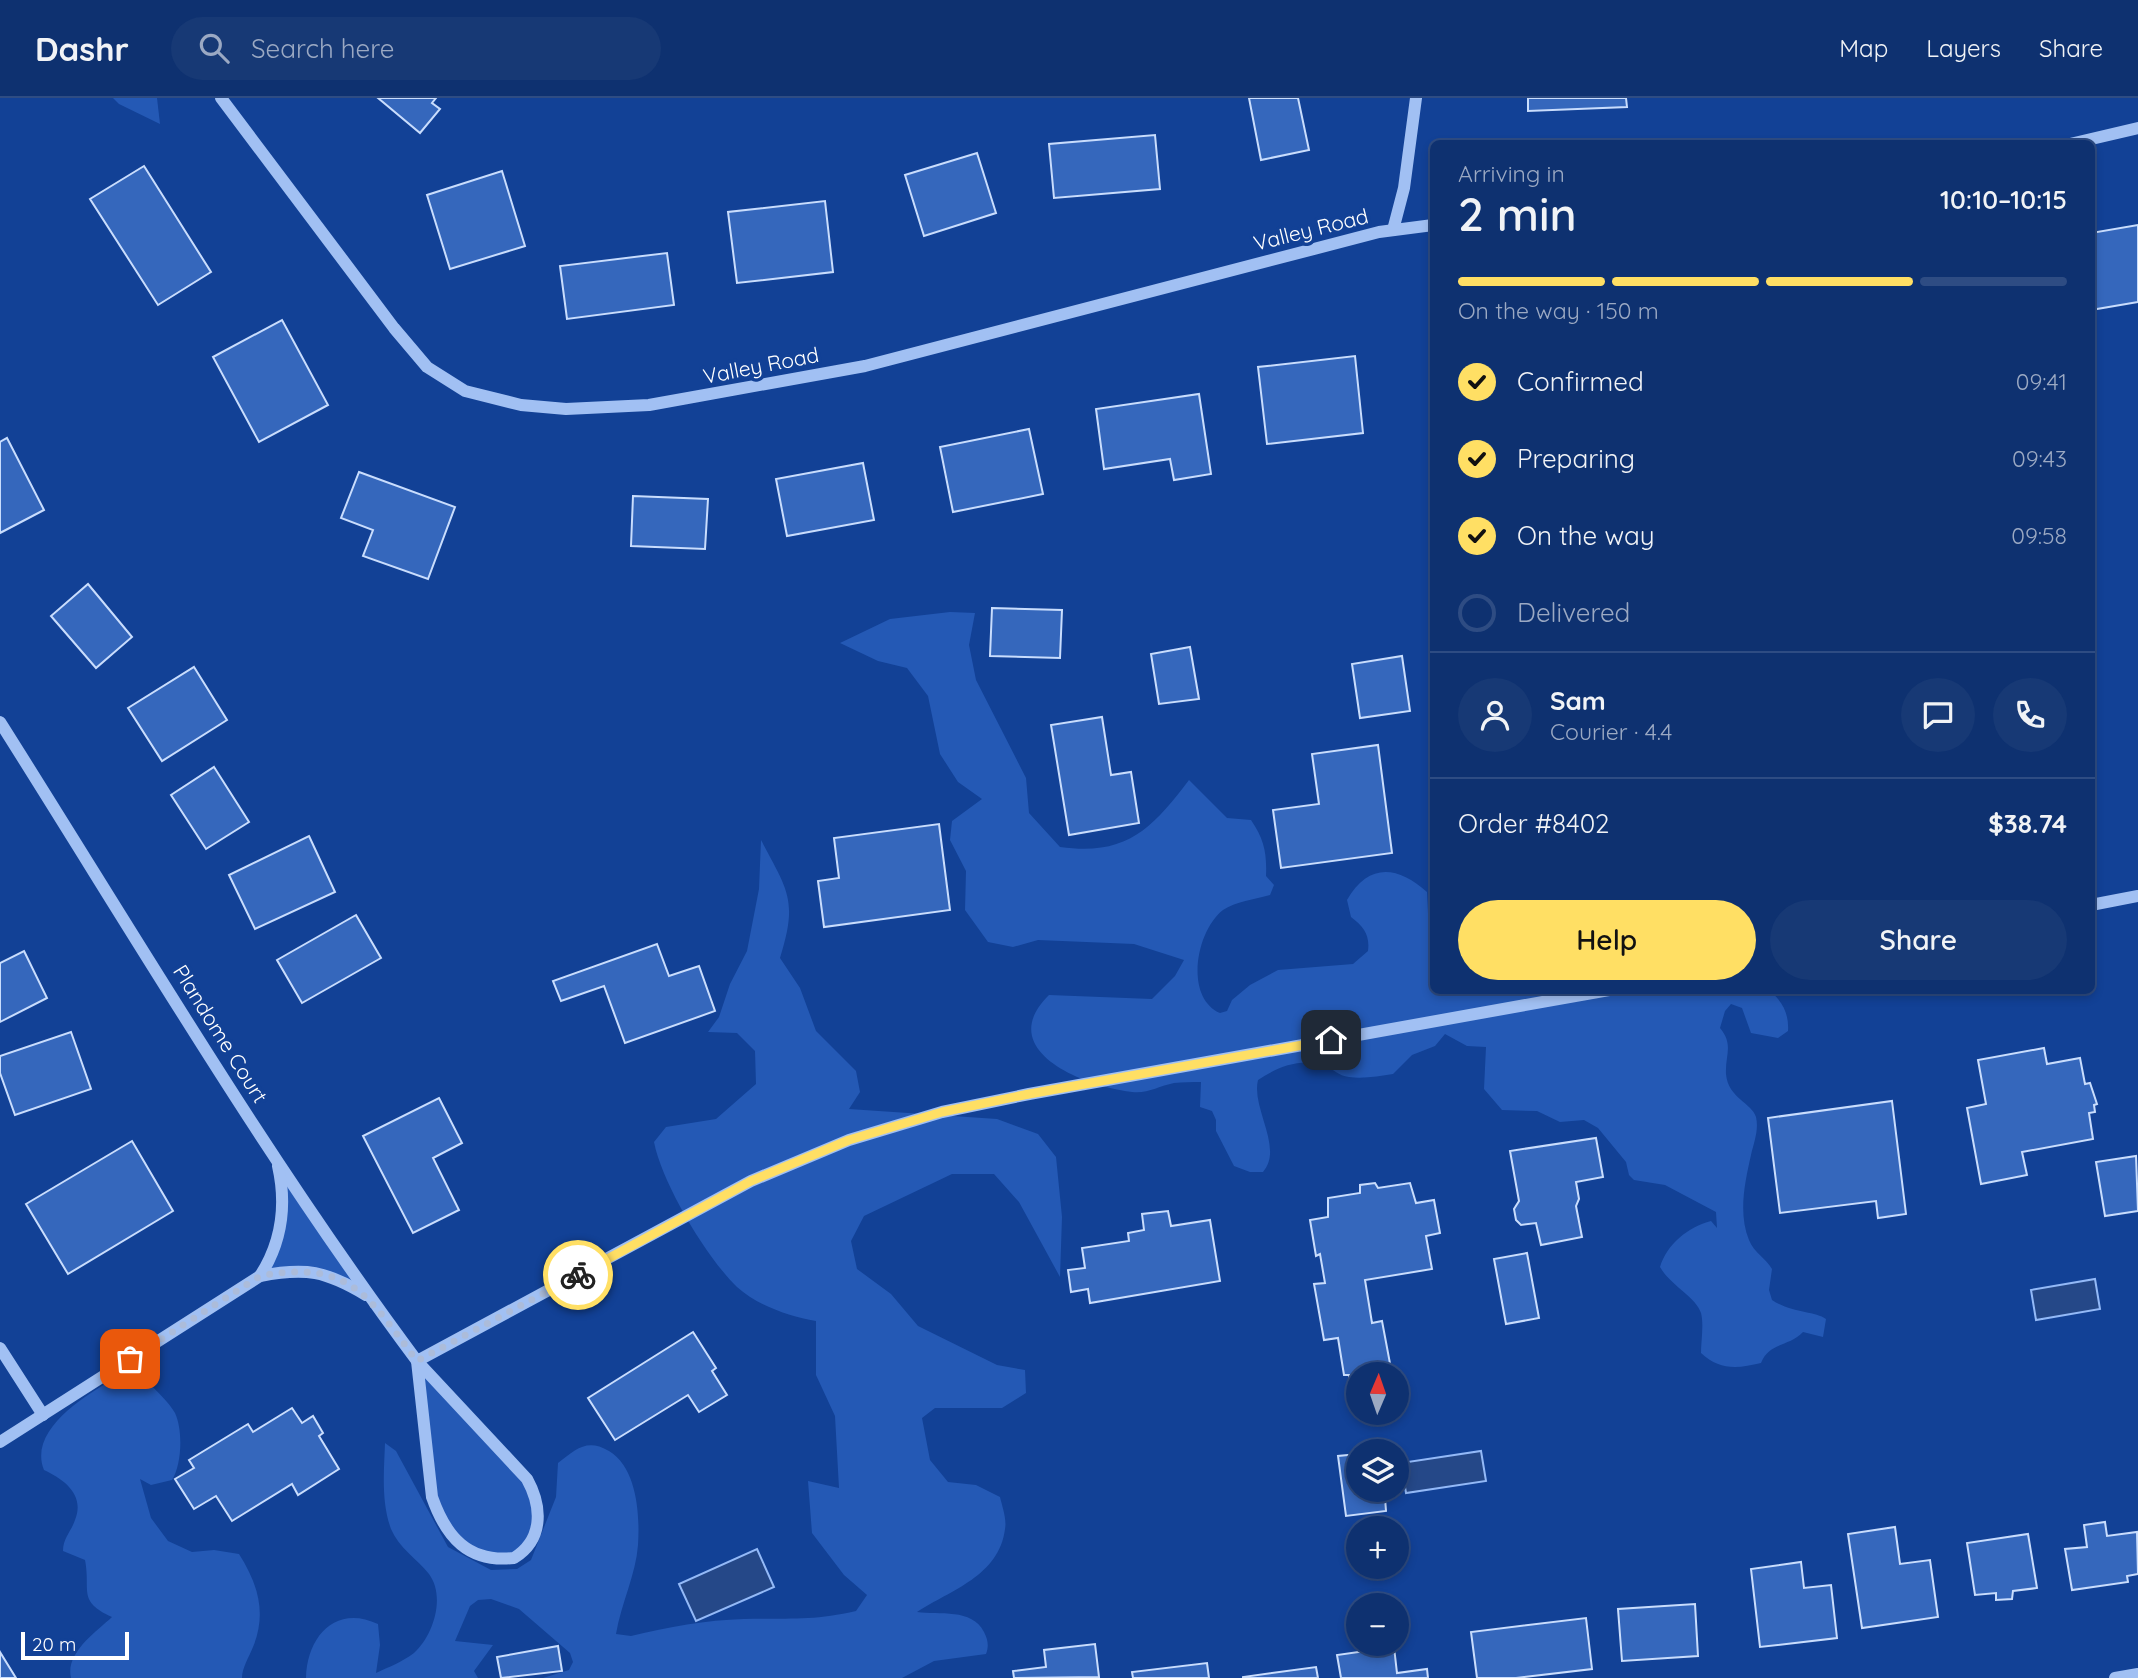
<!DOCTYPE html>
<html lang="en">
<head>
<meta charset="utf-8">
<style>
  body { margin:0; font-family:Quicksand,sans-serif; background:#173975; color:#f1f3f6; height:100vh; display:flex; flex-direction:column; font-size:26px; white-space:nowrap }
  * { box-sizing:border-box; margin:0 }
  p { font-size:23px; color:#9ba9c3 }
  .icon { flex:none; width:38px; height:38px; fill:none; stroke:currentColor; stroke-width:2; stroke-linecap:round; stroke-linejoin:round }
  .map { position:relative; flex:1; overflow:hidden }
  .sheet { position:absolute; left:1430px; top:42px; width:665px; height:854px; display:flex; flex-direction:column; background:#0e3170; border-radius:10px; box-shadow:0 4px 10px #0003,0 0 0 2px #2e4c83 }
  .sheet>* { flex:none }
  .needle { width:46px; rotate:2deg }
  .tools { position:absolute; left:1346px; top:1264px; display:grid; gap:14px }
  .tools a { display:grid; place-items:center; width:63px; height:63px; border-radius:50%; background:#0e3170; box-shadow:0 4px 10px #0003,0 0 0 2px #2e4c83; font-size:35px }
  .scale { position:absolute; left:21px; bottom:18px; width:108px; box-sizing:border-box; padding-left:7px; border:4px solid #fff; border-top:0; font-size:19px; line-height:24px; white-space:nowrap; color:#fff; -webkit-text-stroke:5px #124196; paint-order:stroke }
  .pin { position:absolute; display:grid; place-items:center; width:60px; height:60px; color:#fff; margin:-30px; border-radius:14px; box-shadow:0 4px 10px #0006 }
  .courier { position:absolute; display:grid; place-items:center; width:70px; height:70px; margin:-35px; border:5px solid #ffdf64; border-radius:50%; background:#fff; color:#222; box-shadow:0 2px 9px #0007 }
  .head em { font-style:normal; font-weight:600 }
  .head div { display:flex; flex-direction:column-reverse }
  .head { display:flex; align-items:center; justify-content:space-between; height:119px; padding:0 28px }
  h1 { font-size:46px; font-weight:600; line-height:52px }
  .bar { display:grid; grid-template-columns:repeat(4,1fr); gap:10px 7px; align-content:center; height:84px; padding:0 28px }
  .bar i { height:9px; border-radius:5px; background:#2e4c83 }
  .bar .selected { background:#ffdf64 }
  .bar p { grid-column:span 4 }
  .line { display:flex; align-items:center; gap:18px; padding:0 28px; border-top:2px solid #2e4c83 }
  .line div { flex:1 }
  .round { display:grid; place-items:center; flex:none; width:74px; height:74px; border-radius:37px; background:#173975 }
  ol { padding:0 28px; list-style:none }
  li { display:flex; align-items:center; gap:21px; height:77px }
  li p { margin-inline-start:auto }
  li .icon { padding:7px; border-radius:50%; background:#ffdf64; color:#111; stroke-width:4 }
  li:last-child { color:#9ba9c3 }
  li i { width:38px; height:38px; border:4px solid #2e4c83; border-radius:50% }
  .primary-button { display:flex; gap:14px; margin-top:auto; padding:14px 28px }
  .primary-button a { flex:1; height:80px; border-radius:42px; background:#ffdf64; color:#111; font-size:28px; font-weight:600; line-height:80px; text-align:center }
  .primary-button a+a { background:#173975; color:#f1f3f6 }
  header { display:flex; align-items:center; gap:42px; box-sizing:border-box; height:98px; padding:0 35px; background:#0e3170; border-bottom:2px solid #2e4c83 }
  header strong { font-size:33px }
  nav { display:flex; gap:38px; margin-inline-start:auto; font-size:24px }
  .search { width:490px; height:63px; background:#173975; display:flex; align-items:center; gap:18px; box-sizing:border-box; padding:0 24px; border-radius:38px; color:#9ba9c3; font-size:26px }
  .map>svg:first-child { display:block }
</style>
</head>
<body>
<header>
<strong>Dashr</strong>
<div class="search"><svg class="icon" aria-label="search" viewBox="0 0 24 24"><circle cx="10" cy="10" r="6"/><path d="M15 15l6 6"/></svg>Search here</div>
<nav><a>Map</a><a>Layers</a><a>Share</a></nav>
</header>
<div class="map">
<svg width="2138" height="1580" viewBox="0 0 2138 1580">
  <rect width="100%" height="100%" fill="#124196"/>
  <g fill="#2459b5">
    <path d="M113,0H157L160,26L119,6Z"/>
    <path d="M950,514L975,515L969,547L976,582L1026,680L1029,715L1060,749C1126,758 1151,732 1189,682L1227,720L1251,722C1264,741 1267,755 1266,778L1274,787L1270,797C1255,801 1235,804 1223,812C1196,833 1184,899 1220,915L1227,913L1232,902L1250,887L1278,872L1353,866L1368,853C1370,837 1364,829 1351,819L1347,802C1368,765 1397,767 1427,794L1429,836L1433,837V892L1783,893L1772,895C1784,905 1789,918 1788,933L1778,940L1751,935L1742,910L1731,906L1725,913L1720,930C1734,947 1725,957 1726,976C1728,1000 1752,1005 1756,1019C1759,1032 1754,1044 1751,1057C1745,1084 1738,1115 1749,1142C1754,1155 1766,1160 1772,1171L1769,1192L1772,1202C1791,1215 1815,1213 1826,1221L1823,1239L1803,1234C1789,1249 1769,1244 1761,1265C1737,1271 1719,1272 1701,1255C1701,1243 1704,1227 1701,1215C1696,1199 1671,1188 1660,1169C1667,1146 1688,1129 1711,1123L1717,1130L1716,1114L1665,1087L1634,1082L1629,1077L1626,1064L1598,1030L1584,1022L1560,1024L1537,1013L1502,1012L1484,991L1486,949L1467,948L1445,936L1435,948L1412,957L1393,976C1379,978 1364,981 1349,979C1338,978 1334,971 1325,968C1302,959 1277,969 1258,982C1251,1010 1284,1050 1263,1074H1250L1234,1068L1216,1033V1022L1212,1013L1200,1009L1201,984C1192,984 1182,984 1174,985C1159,988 1147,996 1132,994C1086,989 992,953 1049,897L1152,901L1175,878L1184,862L1134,846L1038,842L1013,849L988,844L965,812L966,773L950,742L952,723L982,701L958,684L940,656L928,598L907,570L878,563L840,545L890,521Z"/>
    <path d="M761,742C788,793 798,802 780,860L800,890L816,933L856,973L860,994L849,1011L997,1021L1038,1036L1056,1059L1062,1119L1060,1179L1019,1104L994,1076H952L864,1118L851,1143L857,1171L891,1196L918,1228L997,1267L1025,1272L1026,1295L1002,1310H935L922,1320L930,1362L948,1384L976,1387L1000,1399C1002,1408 1007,1421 1005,1431C999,1478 951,1492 917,1514C939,1517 972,1510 984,1534C988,1542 989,1548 986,1556L934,1563L902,1580H543L569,1572L573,1564L570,1555L519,1511L491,1501L478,1502L470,1508L455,1543L493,1547L474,1573L478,1580H306C307,1538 336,1506 378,1526L380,1547L376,1575C389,1569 402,1564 414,1555C433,1538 446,1499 429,1476C417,1461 399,1450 391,1431C381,1404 384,1373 385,1345L396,1353L448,1449L491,1472L517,1471L531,1462L556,1399L558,1365C576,1351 587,1340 609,1353C637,1370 640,1416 638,1447C636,1476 621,1506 616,1536L631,1538C668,1529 706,1522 744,1521C786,1520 814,1523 856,1513L867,1497L844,1477L812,1435L808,1383L839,1390L835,1318L816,1277V1223C789,1218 758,1208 737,1189C706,1159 662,1085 654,1044L666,1029L716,1021L756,986L755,953L737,935L708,934L719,919L730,886L747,853L759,791Z"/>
    <path d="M276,1060L369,1199L340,1181L260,1178L278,1145Z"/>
    <path d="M417,1263L527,1381L539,1413L525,1453L485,1460L439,1421Z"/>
    <path d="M112,1282L148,1284C156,1293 169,1304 175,1315C183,1332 182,1366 172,1382L151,1387L140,1381L151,1420L168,1443L192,1454L214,1452L239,1456C258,1486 267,1515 253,1549C249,1559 242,1570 242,1580H71C65,1555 96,1534 112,1519C77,1503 91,1493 85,1462L63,1453C63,1440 71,1434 75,1422C85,1397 65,1382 44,1372C28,1333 84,1298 112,1282Z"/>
  </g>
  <g fill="#254888" stroke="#93b9f7" stroke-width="2">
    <path d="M2095,1181L2100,1211L2036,1222L2031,1192Z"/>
    <path d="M1481,1353L1486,1383L1406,1395L1401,1365Z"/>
    <path d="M757,1451L774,1489L696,1523L679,1486Z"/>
  </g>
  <g fill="#3567bc" stroke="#c9ddfd" stroke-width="2">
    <path d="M378,0H436L432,5L440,11L420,35Z"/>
    <path d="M1249,0H1298L1309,52L1261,62Z"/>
    <path d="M1528,0H1626L1627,9L1528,13Z"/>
    <path d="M1155,37L1160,91L1054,100L1049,46Z"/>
    <path d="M977,55L996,115L924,138L905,77Z"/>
    <path d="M144,68L211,174L158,207L90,101Z"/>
    <path d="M502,73L525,148L450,171L427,97Z"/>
    <path d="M825,103L833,174L737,185L728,114Z"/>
    <path d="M2138,127V204L2091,212V135Z"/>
    <path d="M667,155L674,207L567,221L560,168Z"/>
    <path d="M282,222L328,307L259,344L213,259Z"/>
    <path d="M1355,258L1363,335L1267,346L1258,269Z"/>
    <path d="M1199,296L1211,376L1174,382L1170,361L1104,371L1096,311Z"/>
    <path d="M1029,331L1043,396L953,414L940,349Z"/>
    <path d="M7,340L44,412L0,435V344Z"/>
    <path d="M863,365L874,422L787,438L776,381Z"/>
    <path d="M359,374L455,409L428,481L363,458L373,432L341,420Z"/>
    <path d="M633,398L708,401L705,451L631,448Z"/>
    <path d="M88,486L132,539L96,570L51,518Z"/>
    <path d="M992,510L1062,512L1060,560L990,558Z"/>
    <path d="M1190,549L1199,601L1159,606L1151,556Z"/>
    <path d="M1402,558L1410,613L1360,620L1352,566Z"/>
    <path d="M194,569L227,622L162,663L128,610Z"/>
    <path d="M1102,619L1111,677L1131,674L1139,725L1069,737L1051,627Z"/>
    <path d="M1378,647L1392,755L1281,770L1273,712L1319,706L1312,656Z"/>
    <path d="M214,669L249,724L206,751L171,697Z"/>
    <path d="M939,726L950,812L824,829L818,783L839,780L834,740Z"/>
    <path d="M309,738L335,794L255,831L229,777Z"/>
    <path d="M356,817L381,860L302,905L277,862Z"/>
    <path d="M657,846L669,878L699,868L715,913L625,945L604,888L561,903L553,883Z"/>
    <path d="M24,853L47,900L0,924V865Z"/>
    <path d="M71,934L91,991L15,1017L0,975V958Z"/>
    <path d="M2044,950L2047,966L2080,960L2085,986L2090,985L2097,1006L2094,1007L2095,1014L2089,1015L2093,1041L2022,1054L2027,1077L1981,1086L1967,1010L1986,1006L1978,962Z"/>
    <path d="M439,1000L462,1045L433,1060L459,1112L413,1135L363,1038Z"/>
    <path d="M1892,1003L1906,1116L1878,1120L1876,1103L1780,1115L1768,1020Z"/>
    <path d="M1596,1040L1603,1079L1576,1084L1579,1101L1576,1108L1582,1139L1541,1147L1536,1125L1521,1127L1516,1122L1514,1111L1519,1103L1510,1053Z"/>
    <path d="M132,1043L173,1113L68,1176L26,1106Z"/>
    <path d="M2136,1058L2138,1113L2105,1118L2096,1064Z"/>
    <path d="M1375,1085L1378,1090L1410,1085L1416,1105L1434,1102L1440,1135L1426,1138L1432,1171L1365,1182L1372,1225L1382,1223L1392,1276H1358V1293L1352,1294L1349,1277H1344L1338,1240L1324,1242L1314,1186L1325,1185L1320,1156L1316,1158L1310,1122L1328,1119V1100L1360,1095V1087Z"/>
    <path d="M1168,1113L1171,1128L1210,1122L1220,1183L1090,1205L1088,1191L1071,1194L1068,1172L1085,1170L1082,1150L1129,1143L1128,1135L1144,1132L1142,1116Z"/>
    <path d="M1527,1155L1539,1220L1506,1226L1494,1161Z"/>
    <path d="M693,1234L716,1270L712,1273L727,1297L699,1314L688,1297L615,1342L588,1300Z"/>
    <path d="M292,1310L302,1325L313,1318L323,1335L319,1338L339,1371L298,1397L292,1386L232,1423L216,1398L194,1411L175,1381L194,1370L189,1362L248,1326L253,1334Z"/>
    <path d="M1358,1356V1391H1393L1394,1399L1385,1400L1386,1413L1346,1418L1338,1358Z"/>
    <path d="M2105,1424L2107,1438L2137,1434L2138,1476L2127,1478L2128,1484L2072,1492L2065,1451L2087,1449L2084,1427Z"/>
    <path d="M1895,1429L1900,1466L1930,1462L1938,1519L1862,1530L1848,1436Z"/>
    <path d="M2028,1436L2037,1490L2013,1493L2012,1501L1996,1502V1495L1975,1497L1967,1445Z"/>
    <path d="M1801,1464L1804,1490L1831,1487L1837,1540L1760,1549L1751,1471Z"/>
    <path d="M1695,1506L1698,1558L1622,1563L1618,1511Z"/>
    <path d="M1586,1520L1592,1571L1516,1580H1477L1471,1534Z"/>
    <path d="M1095,1546L1099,1579L1014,1580L1013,1573L1046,1569L1044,1552Z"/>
    <path d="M558,1548L562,1573L501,1580L497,1559Z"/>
    <path d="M1394,1549L1397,1575L1427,1571L1428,1580H1341L1337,1557Z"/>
    <path d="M0,1554L16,1580H0Z"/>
    <path d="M1207,1565L1209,1580H1133L1132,1574Z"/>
    <path d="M1316,1569L1318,1580H1243V1579Z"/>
  </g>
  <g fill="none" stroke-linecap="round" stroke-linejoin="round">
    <g stroke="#a1c0f3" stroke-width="12">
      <path d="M221,0L394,230L427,269L465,293L521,307L566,311L649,307L865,268L1379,134L1433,127"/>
      <path d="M2070,46L2138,30"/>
      <path d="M1393,132L1404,90L1416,0"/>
      <path d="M0,624C136,839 265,1059 417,1263L751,1083L849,1042L942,1014L1029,996L1609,892"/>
      <path d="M2091,807L2138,798"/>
      <path d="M260,1178C282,1144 287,1108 278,1068"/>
      <path d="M0,1250L43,1317"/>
      <path d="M417,1263L527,1381C543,1410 543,1442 514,1460C468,1465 446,1439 432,1399Z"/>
      <path d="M0,1344L260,1178C306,1169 326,1173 366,1197"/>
      <path d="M2115,1580L2138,1576"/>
    </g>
  </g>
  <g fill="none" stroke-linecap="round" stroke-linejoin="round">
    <path stroke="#acbcda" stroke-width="7" stroke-dasharray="0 12.6" d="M130,1261L260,1178C350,1161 368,1198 417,1263L578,1177"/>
    <path stroke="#ffdf64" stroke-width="9" d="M578,1177L751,1083L849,1042L942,1014L1029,996L1331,942"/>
  </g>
  <g text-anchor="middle" stroke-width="7" stroke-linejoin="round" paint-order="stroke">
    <g font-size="21" fill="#fff" stroke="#124196">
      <text transform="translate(1311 132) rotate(-14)" y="7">Valley Road</text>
      <text transform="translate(761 268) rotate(-11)" y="7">Valley Road</text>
      <text transform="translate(220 936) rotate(58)" y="7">Plandome Court</text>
    </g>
  </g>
</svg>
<div class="tools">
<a><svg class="needle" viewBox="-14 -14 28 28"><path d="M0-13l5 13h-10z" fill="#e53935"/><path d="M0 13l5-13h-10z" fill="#9ba9c3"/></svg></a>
<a><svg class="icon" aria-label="layers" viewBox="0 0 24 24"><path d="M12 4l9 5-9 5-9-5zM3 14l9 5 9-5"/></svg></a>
<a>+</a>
<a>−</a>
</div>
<div class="scale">20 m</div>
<div class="pin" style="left:130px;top:1261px;background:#ea580c"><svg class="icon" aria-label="bag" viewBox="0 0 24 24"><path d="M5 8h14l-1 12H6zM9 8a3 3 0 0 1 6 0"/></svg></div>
<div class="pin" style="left:1331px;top:942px;background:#1f2937"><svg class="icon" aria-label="home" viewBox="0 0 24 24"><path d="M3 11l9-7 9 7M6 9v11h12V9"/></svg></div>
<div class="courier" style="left:578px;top:1177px"><svg class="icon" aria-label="bike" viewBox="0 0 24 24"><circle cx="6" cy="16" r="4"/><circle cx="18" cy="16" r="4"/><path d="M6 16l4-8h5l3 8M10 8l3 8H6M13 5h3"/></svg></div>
<section class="sheet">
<div class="head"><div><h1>2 min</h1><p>Arriving in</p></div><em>10:10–10:15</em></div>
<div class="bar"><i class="selected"></i><i class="selected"></i><i class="selected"></i><i></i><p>On the way · 150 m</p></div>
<ol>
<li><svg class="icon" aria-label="check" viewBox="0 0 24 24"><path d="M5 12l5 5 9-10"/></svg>Confirmed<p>09:41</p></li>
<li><svg class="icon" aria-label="check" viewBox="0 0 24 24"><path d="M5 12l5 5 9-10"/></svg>Preparing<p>09:43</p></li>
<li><svg class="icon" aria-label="check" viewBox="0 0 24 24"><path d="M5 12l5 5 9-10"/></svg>On the way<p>09:58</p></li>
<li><i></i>Delivered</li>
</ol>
<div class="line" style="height:126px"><a class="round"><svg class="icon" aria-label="person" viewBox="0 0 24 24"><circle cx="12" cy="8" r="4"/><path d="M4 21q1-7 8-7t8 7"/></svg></a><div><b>Sam</b><p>Courier · 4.4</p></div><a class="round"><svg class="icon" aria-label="chat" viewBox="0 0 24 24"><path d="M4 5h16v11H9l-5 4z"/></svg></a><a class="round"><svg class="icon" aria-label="phone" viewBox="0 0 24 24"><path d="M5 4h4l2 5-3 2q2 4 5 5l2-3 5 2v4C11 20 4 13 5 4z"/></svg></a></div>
<div class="line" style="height:91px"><div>Order #8402</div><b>$38.74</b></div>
<div class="primary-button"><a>Help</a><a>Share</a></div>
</section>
</div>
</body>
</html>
